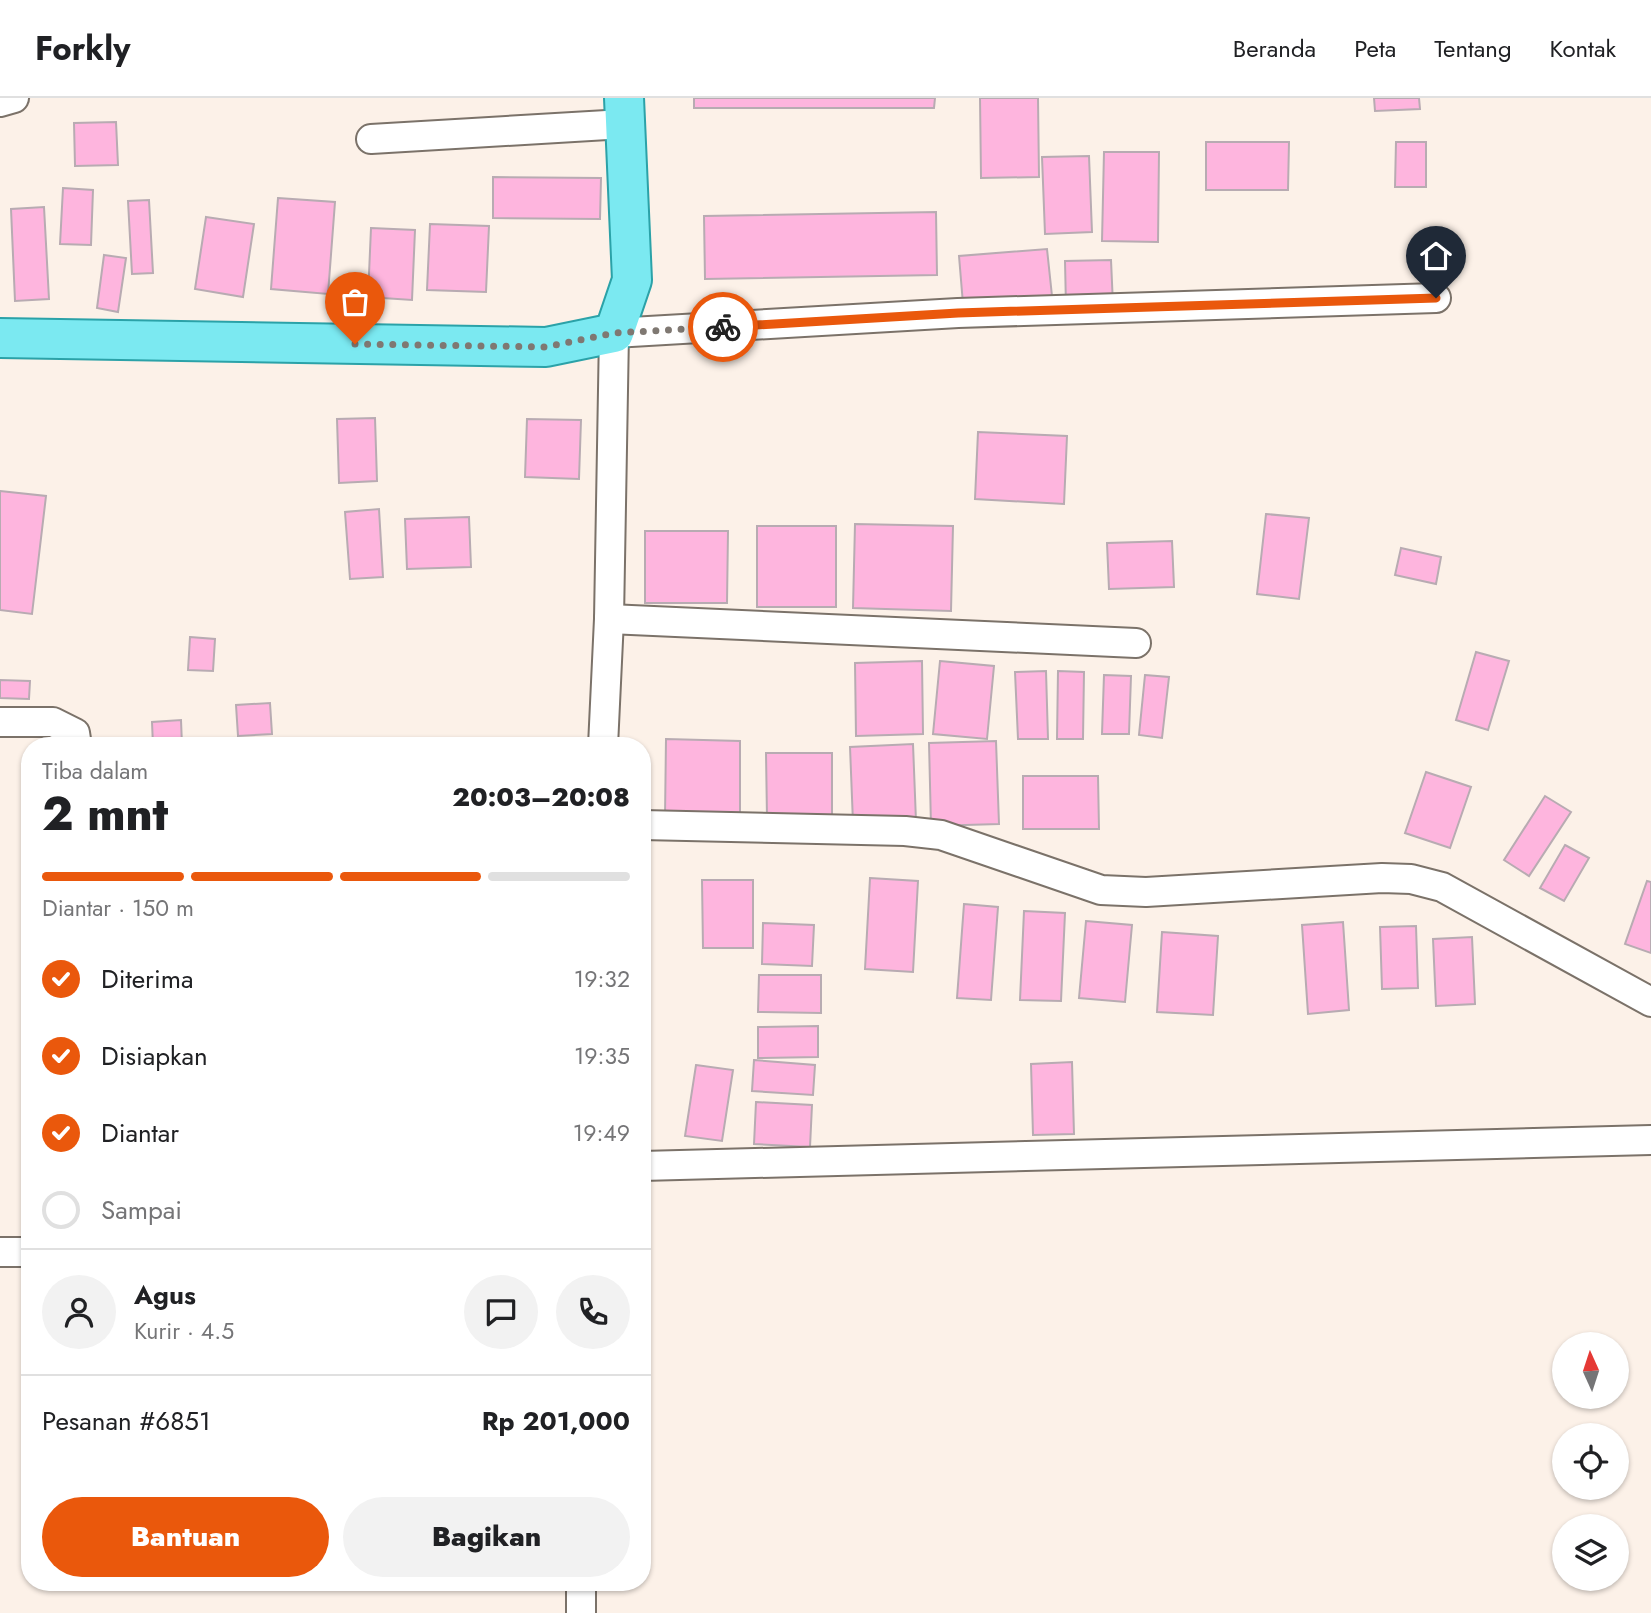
<!DOCTYPE html>
<html lang="id">
<head>
<meta charset="utf-8">
<style>
  body { margin:0; font-family:Jost,sans-serif; background:#f2f2f2; color:#202124; height:100vh; display:flex; flex-direction:column; font-size:26px; white-space:nowrap }
  * { box-sizing:border-box; margin:0 }
  p { font-size:23px; color:#757577 }
  .icon { flex:none; width:38px; height:38px; fill:none; stroke:currentColor; stroke-width:2; stroke-linecap:round; stroke-linejoin:round }
  .map { position:relative; flex:1; overflow:hidden }
  .panel { position:absolute; left:21px; top:639px; width:630px; height:854px; display:flex; flex-direction:column; background:#fff; border-radius:28px; box-shadow:0 2px 5px #0004 }
  .panel>* { flex:none }
  .needle { width:46px; rotate:357deg }
  .controls { position:absolute; left:1552px; top:1234px; display:grid; gap:14px }
  .controls a { display:grid; place-items:center; width:77px; height:77px; border-radius:50%; background:#fff; box-shadow:0 2px 5px #0004; font-size:35px }
  .pin { position:absolute; display:grid; place-items:center; width:60px; height:60px; color:#fff; margin:-72px -30px; border-radius:50% 50% 50% 0; rotate:-45deg; box-shadow:0 0 7px #0007 }
  .pin .icon { rotate:45deg }
  .courier { position:absolute; display:grid; place-items:center; width:70px; height:70px; margin:-35px; border:5px solid #ea580c; border-radius:50%; background:#fff; color:#222; box-shadow:0 2px 9px #0007 }
  .summary em { font-style:normal; font-weight:800 }
  .summary div { display:flex; flex-direction:column-reverse }
  .summary { display:flex; align-items:center; justify-content:space-between; height:119px; padding:0 21px }
  h1 { font-size:46px; font-weight:800; line-height:52px }
  .bar { display:grid; grid-template-columns:repeat(4,1fr); gap:10px 7px; align-content:center; height:84px; padding:0 21px }
  .bar i { height:9px; border-radius:5px; background:#e0e0e0 }
  .bar .active { background:#ea580c }
  .bar p { grid-column:span 4 }
  .line { display:flex; align-items:center; gap:18px; padding:0 21px; border-top:2px solid #e0e0e0 }
  .line div { flex:1 }
  .round { display:grid; place-items:center; flex:none; width:74px; height:74px; border-radius:37px; background:#f2f2f2 }
  ol { padding:0 21px; list-style:none }
  li { display:flex; align-items:center; gap:21px; height:77px }
  li p { margin-inline-start:auto }
  li .icon { padding:7px; border-radius:50%; background:#ea580c; color:#fff; stroke-width:4 }
  li:last-child { color:#757577 }
  li i { width:38px; height:38px; border:4px solid #e0e0e0; border-radius:50% }
  .primary-button { display:flex; gap:14px; margin-top:auto; padding:14px 21px }
  .primary-button a { flex:1; height:80px; border-radius:42px; background:#ea580c; color:#fff; font-size:28px; font-weight:800; line-height:80px; text-align:center }
  .primary-button a+a { background:#f2f2f2; color:#202124 }
  header { display:flex; align-items:center; gap:42px; box-sizing:border-box; height:98px; padding:0 35px; background:#fff; border-bottom:2px solid #e0e0e0 }
  header strong { font-size:33px }
  nav { display:flex; gap:38px; margin-inline-start:auto; font-size:24px }
  .map>svg:first-child { display:block }
</style>
</head>
<body>
<header>
<strong>Forkly</strong>
<nav><a>Beranda</a><a>Peta</a><a>Tentang</a><a>Kontak</a></nav>
</header>
<div class="map">
<svg width="1651" height="1515" viewBox="0 0 1651 1515">
  <rect width="100%" height="100%" fill="#fcf1e8"/>
  <g fill="#feb5de" stroke="#b8abb2" stroke-width="2">
    <path d="M694,0H935L934,10H694Z"/>
    <path d="M980,0H1038L1039,79L981,80Z"/>
    <path d="M1374,0H1419L1420,11L1375,13Z"/>
    <path d="M116,24L118,67L75,68L74,25Z"/>
    <path d="M1206,44H1289L1288,92H1206Z"/>
    <path d="M1396,44H1426V89H1395Z"/>
    <path d="M1104,54H1159L1158,144L1102,143Z"/>
    <path d="M1089,58L1092,134L1045,136L1042,59Z"/>
    <path d="M493,79L601,80L600,121L493,120Z"/>
    <path d="M63,90L93,92L91,147L60,146Z"/>
    <path d="M278,100L335,104L328,196L271,191Z"/>
    <path d="M149,102L153,175L132,176L128,103Z"/>
    <path d="M44,109L49,201L15,203L11,111Z"/>
    <path d="M936,114L937,177L705,181L704,118Z"/>
    <path d="M206,119L254,126L243,199L195,191Z"/>
    <path d="M430,126L489,128L486,194L427,192Z"/>
    <path d="M371,130L415,132L412,202L368,199Z"/>
    <path d="M1047,151L1052,198L963,206L959,158Z"/>
    <path d="M104,157L126,160L118,214L97,210Z"/>
    <path d="M1111,162L1113,207L1066,209L1065,163Z"/>
    <path d="M375,320L377,383L339,385L337,321Z"/>
    <path d="M527,321L581,322L579,381L525,379Z"/>
    <path d="M978,334L1067,338L1064,406L975,401Z"/>
    <path d="M0,393L46,398L32,516L0,512Z"/>
    <path d="M379,411L383,479L350,481L345,414Z"/>
    <path d="M1266,416L1309,420L1299,501L1257,496Z"/>
    <path d="M469,419L471,469L407,471L405,421Z"/>
    <path d="M855,426L953,428L951,513L853,510Z"/>
    <rect x="757" y="428" width="79" height="81"/>
    <path d="M645,433H728L727,505H645Z"/>
    <path d="M1172,443L1174,489L1109,491L1107,445Z"/>
    <path d="M1401,450L1441,459L1436,486L1395,477Z"/>
    <path d="M190,539L215,541L213,573L188,572Z"/>
    <path d="M1476,554L1509,563L1488,632L1456,622Z"/>
    <path d="M922,563L923,636L856,638L855,565Z"/>
    <path d="M940,563L994,568L987,641L933,636Z"/>
    <path d="M1046,573L1048,641H1018L1015,574Z"/>
    <path d="M1058,573L1084,574L1083,641H1057Z"/>
    <path d="M1104,577L1131,578L1129,636H1102Z"/>
    <path d="M1145,577L1169,579L1162,640L1139,637Z"/>
    <path d="M0,582L30,583L29,601L0,600Z"/>
    <path d="M270,605L272,636L238,638L236,607Z"/>
    <path d="M181,622L182,647L153,648L152,624Z"/>
    <path d="M666,641L740,643V720L665,719Z"/>
    <path d="M996,643L999,726L931,728L929,645Z"/>
    <path d="M913,646L916,723L853,725L850,649Z"/>
    <path d="M766,655H832V720H767Z"/>
    <path d="M1426,674L1471,689L1450,750L1405,735Z"/>
    <path d="M1023,678H1098L1099,731H1023Z"/>
    <path d="M1545,698L1571,714L1529,778L1504,762Z"/>
    <path d="M1565,747L1589,760L1564,803L1540,790Z"/>
    <path d="M870,780L918,783L913,874L865,871Z"/>
    <path d="M702,782H753V850H703Z"/>
    <path d="M1647,783L1651,784V855L1625,846Z"/>
    <path d="M964,806L998,809L991,902L957,900Z"/>
    <path d="M1024,813L1065,815L1061,903L1020,902Z"/>
    <path d="M1086,823L1132,827L1125,904L1079,900Z"/>
    <path d="M1343,824L1349,912L1308,916L1302,827Z"/>
    <path d="M763,825L814,827L812,868L762,866Z"/>
    <path d="M1416,828L1418,890L1382,891L1380,829Z"/>
    <path d="M1162,834L1218,838L1213,917L1157,914Z"/>
    <path d="M1472,839L1475,906L1436,908L1433,841Z"/>
    <path d="M759,877H821V915L758,914Z"/>
    <path d="M818,928V959L758,960V929Z"/>
    <path d="M754,962L815,967L813,997L752,993Z"/>
    <path d="M1072,964L1074,1036L1033,1037L1031,966Z"/>
    <path d="M696,967L733,972L722,1043L685,1038Z"/>
    <path d="M756,1004L812,1007L810,1049L754,1046Z"/>
  </g>
  <g fill="none" stroke-linecap="round" stroke-linejoin="round">
    <defs>
      <g id="minor">
        <path d="M0,4L14,0"/>
        <path d="M371,41L624,26"/>
        <path d="M609,521L1136,545"/>
        <path d="M0,624H53L75,635L77,648"/>
        <path d="M603,648L609,521L614,235L958,215L1436,200"/>
        <path d="M642,727L905,733L941,737L1101,792L1146,794L1382,780L1411,781L1442,789L1651,904"/>
        <path d="M642,1068L1651,1042"/>
        <path d="M0,1154H30"/>
        <path d="M581,1484V1515"/>
      </g>
      <path id="primary" d="M0,240L546,249L614,235L632,182L624,0"/>
    </defs>
    <use href="#minor" stroke="#7b7269" stroke-width="32"/>
    <use href="#primary" stroke="#2ba2a8" stroke-width="42"/>
    <use href="#minor" stroke="#fff" stroke-width="28"/>
    <use href="#primary" stroke="#7be9f1" stroke-width="38"/>
  </g>
  <g fill="none" stroke-linecap="round" stroke-linejoin="round">
    <path stroke="#7f7872" stroke-width="7" stroke-dasharray="0 12.6" d="M355,246L546,249L614,235L723,229"/>
    <path stroke="#ea580c" stroke-width="9" d="M723,229L958,215L1436,200"/>
  </g>
</svg>
<div class="controls">
<a><svg class="needle" viewBox="-14 -14 28 28"><path d="M0-13l5 13h-10z" fill="#e53935"/><path d="M0 13l5-13h-10z" fill="#757577"/></svg></a>
<a><svg class="icon" aria-label="locate" viewBox="0 0 24 24"><circle cx="12" cy="12" r="6"/><path d="M12 2v4M12 18v4M2 12h4M18 12h4"/></svg></a>
<a><svg class="icon" aria-label="layers" viewBox="0 0 24 24"><path d="M12 4l9 5-9 5-9-5zM3 14l9 5 9-5"/></svg></a>
</div>
<div class="pin" style="left:355px;top:246px;background:#ea580c"><svg class="icon" aria-label="bag" viewBox="0 0 24 24"><path d="M5 8h14l-1 12H6zM9 8a3 3 0 0 1 6 0"/></svg></div>
<div class="pin" style="left:1436px;top:200px;background:#1f2937"><svg class="icon" aria-label="home" viewBox="0 0 24 24"><path d="M3 11l9-7 9 7M6 9v11h12V9"/></svg></div>
<div class="courier" style="left:723px;top:229px"><svg class="icon" aria-label="bike" viewBox="0 0 24 24"><circle cx="6" cy="16" r="4"/><circle cx="18" cy="16" r="4"/><path d="M6 16l4-8h5l3 8M10 8l3 8H6M13 5h3"/></svg></div>
<section class="panel">
<div class="summary"><div><h1>2 mnt</h1><p>Tiba dalam</p></div><em>20:03–20:08</em></div>
<div class="bar"><i class="active"></i><i class="active"></i><i class="active"></i><i></i><p>Diantar · 150 m</p></div>
<ol>
<li><svg class="icon" aria-label="check" viewBox="0 0 24 24"><path d="M5 12l5 5 9-10"/></svg>Diterima<p>19:32</p></li>
<li><svg class="icon" aria-label="check" viewBox="0 0 24 24"><path d="M5 12l5 5 9-10"/></svg>Disiapkan<p>19:35</p></li>
<li><svg class="icon" aria-label="check" viewBox="0 0 24 24"><path d="M5 12l5 5 9-10"/></svg>Diantar<p>19:49</p></li>
<li><i></i>Sampai</li>
</ol>
<div class="line" style="height:126px"><a class="round"><svg class="icon" aria-label="person" viewBox="0 0 24 24"><circle cx="12" cy="8" r="4"/><path d="M4 21q1-7 8-7t8 7"/></svg></a><div><b>Agus</b><p>Kurir · 4.5</p></div><a class="round"><svg class="icon" aria-label="chat" viewBox="0 0 24 24"><path d="M4 5h16v11H9l-5 4z"/></svg></a><a class="round"><svg class="icon" aria-label="phone" viewBox="0 0 24 24"><path d="M5 4h4l2 5-3 2q2 4 5 5l2-3 5 2v4C11 20 4 13 5 4z"/></svg></a></div>
<div class="line" style="height:91px"><div>Pesanan #6851</div><b>Rp 201,000</b></div>
<div class="primary-button"><a>Bantuan</a><a>Bagikan</a></div>
</section>
</div>
</body>
</html>
